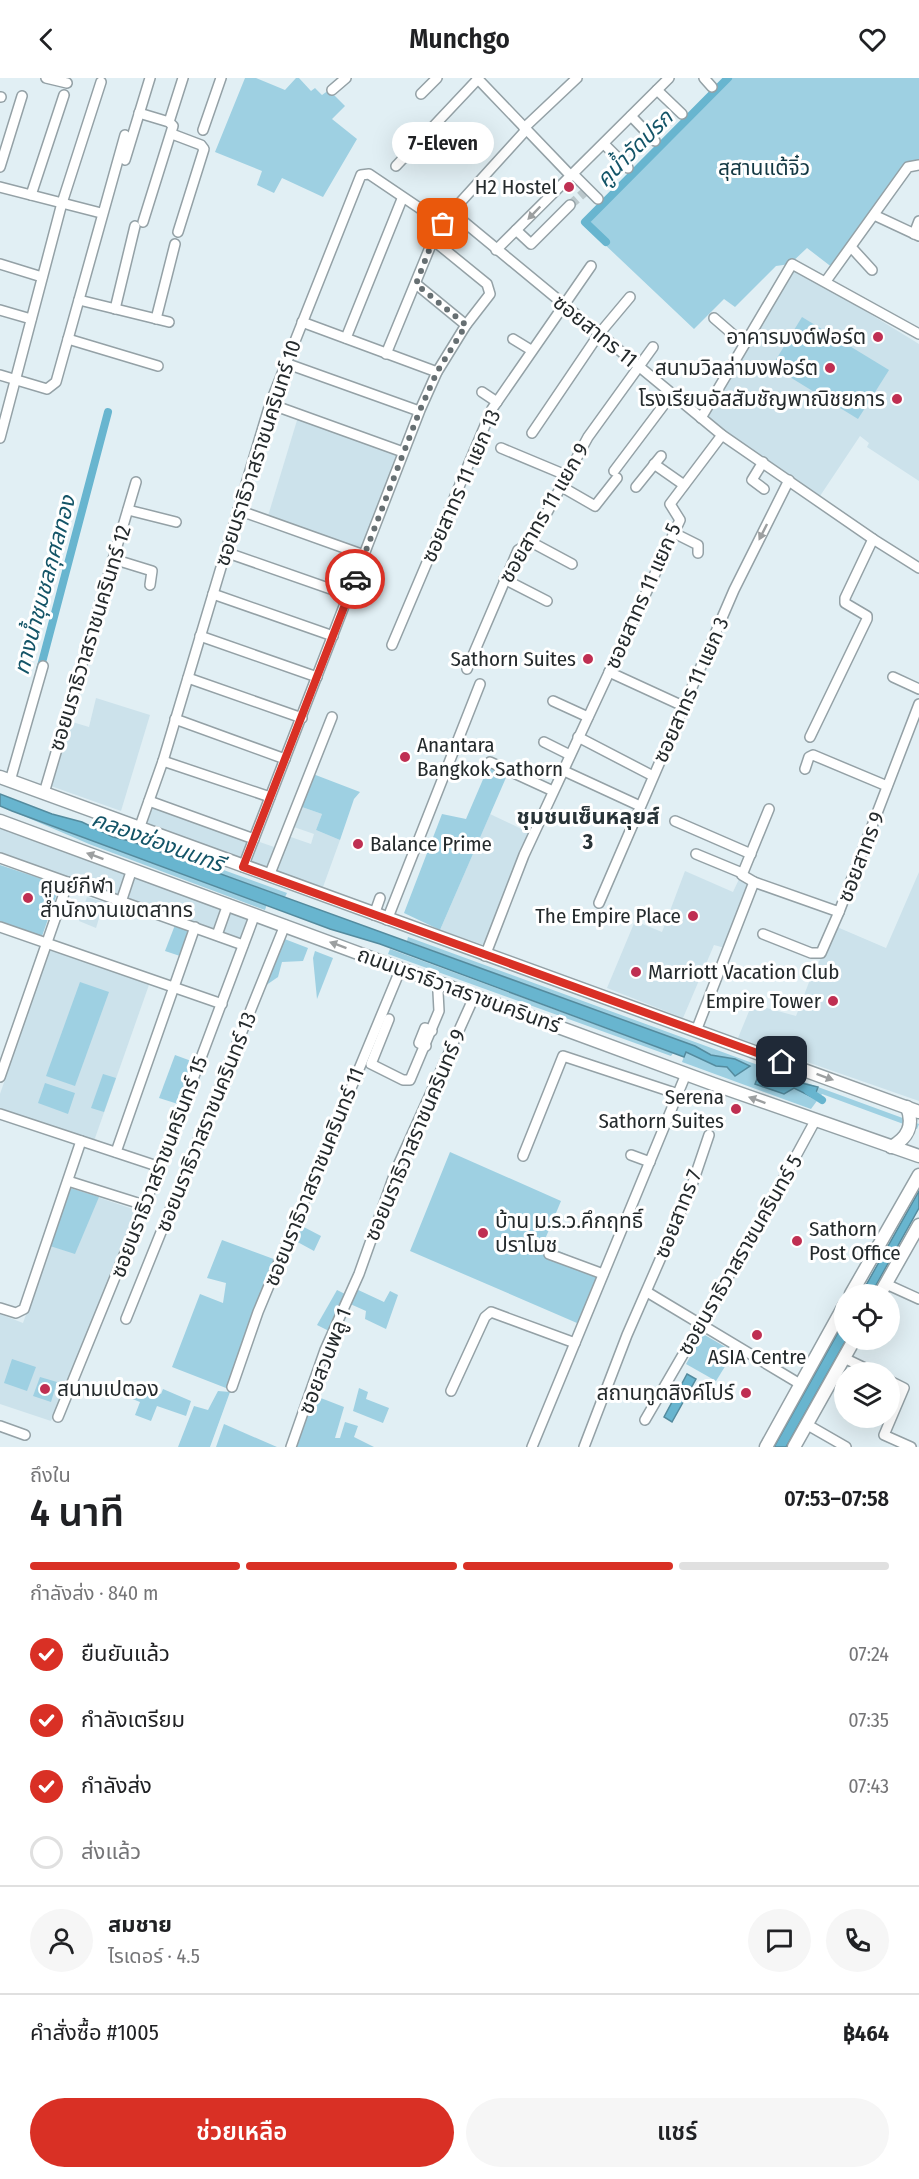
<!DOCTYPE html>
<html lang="th">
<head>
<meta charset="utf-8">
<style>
  body { margin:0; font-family:"Fira Sans Condensed","Noto Sans Thai",sans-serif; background:#f6f6f6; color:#202124; height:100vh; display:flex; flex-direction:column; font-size:22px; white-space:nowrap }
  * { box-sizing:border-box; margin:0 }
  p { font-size:20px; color:#757577 }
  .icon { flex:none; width:33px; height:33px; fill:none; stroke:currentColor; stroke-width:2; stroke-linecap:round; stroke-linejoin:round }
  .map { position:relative; height:1369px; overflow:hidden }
  .details { display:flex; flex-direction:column; background:#fff; flex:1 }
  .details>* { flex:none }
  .controls { position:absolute; left:834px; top:1206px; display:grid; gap:12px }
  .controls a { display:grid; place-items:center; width:66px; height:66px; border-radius:50%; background:#fff; box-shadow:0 6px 24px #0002; font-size:30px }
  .pin { position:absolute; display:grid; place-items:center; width:51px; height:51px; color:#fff; margin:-26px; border-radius:12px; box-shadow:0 3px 9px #0006 }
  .courier { position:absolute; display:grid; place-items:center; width:60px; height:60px; margin:-30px; border:4px solid #d93025; border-radius:50%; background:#fff; color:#222; box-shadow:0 2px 8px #0007 }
  .bubble { position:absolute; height:42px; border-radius:21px; background:#fff; box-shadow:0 6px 24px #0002; font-size:20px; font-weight:600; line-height:42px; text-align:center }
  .head em { font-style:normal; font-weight:600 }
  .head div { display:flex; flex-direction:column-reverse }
  .head { display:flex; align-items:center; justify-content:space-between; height:102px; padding:0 30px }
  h1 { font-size:39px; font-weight:600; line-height:45px }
  .bar { display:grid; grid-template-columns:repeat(4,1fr); gap:9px 6px; align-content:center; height:72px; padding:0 30px }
  .bar i { height:8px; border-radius:4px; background:#e0e0e0 }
  .bar .selected { background:#d93025 }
  .bar p { grid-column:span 4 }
  .line { display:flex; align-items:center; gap:15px; padding:0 30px; border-top:2px solid #e0e0e0 }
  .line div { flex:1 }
  .round { display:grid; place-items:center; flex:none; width:63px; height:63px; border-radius:32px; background:#f6f6f6 }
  ol { padding:0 30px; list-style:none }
  li { display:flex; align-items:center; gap:18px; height:66px }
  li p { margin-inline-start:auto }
  li .icon { padding:6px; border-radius:50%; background:#d93025; color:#fff; stroke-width:4 }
  li:last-child { color:#757577 }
  li i { width:33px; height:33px; border:3px solid #e0e0e0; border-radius:50% }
  .primary-button { display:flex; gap:12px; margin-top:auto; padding:12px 30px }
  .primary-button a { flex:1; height:69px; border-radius:36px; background:#d93025; color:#fff; font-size:24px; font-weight:600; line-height:69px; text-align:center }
  .primary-button a+a { background:#f6f6f6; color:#202124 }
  header { display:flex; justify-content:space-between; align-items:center; height:78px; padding:0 30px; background:#fff; font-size:27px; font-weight:600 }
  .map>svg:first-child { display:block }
</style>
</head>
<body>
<header><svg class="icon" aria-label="back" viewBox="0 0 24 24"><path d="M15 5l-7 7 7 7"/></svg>Munchgo<svg class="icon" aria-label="heart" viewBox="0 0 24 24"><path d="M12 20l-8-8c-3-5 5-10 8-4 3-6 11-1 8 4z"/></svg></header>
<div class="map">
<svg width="919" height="1369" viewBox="0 0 919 1369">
  <rect width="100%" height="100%" fill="#e1eff4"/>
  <g fill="#cce2eb">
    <path d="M795,190L919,266V403L867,369L869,365L860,358L820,418L704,339Z"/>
    <path d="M298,339L399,375L362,472L268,438Z"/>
    <path d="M96,620L150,637L121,733L51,708L69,643L89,649Z"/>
    <path d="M149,725L277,770L267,794L142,748Z"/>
    <path d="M299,728L322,736L316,752L340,762L323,809L274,792L288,758L311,766L314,756L291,748Z"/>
    <path d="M490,736L530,755L484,867L440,852Z"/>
    <path d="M0,748L257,842L247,867L0,782Z"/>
    <path d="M685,793L733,814L740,799L752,805L725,870L714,867L683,940L607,910L635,843L662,854Z"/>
    <path d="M919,794V1023L738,960L752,926L796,938L811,899L837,849L886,870Z"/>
    <path d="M87,819L104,824L96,850L79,843Z"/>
    <path d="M50,871L150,904L94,1063L0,1032V1016Z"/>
    <path d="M70,1110L139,1133L51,1343L0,1326V1236L23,1245Z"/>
  </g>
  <g fill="#9ed0e2">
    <path d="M245,0H256L285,12L296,0H299L311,13L315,10L322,17L329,12L345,28L332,41L357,61L323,119L282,100L274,115L257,107L262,93L215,74Z"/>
    <path d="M725,0H919V93L906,88L833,190L807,170L790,186L776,188L735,229L724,221L694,251L581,144Z"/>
    <path d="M802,239L889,292L858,341L772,288Z"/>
    <path d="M490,685L508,695L440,852L404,835L442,736L466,741Z"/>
    <path d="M313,696L360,714L354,721L340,762L316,752L322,736L299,728Z"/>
    <path d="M12,733L267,826L265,832L89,766Z"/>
    <path d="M130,763L160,769L287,815L285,819Z"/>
    <path d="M0,787L60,807L41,861L0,846Z"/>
    <path d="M175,847L189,852L180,878L165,873Z"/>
    <path d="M408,859L919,1046L917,1051L822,1016L811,1031L682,984L688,967L686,965L407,863Z"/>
    <path d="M282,860L308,870L303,883L282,884L278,899L262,910Z"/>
    <path d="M390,871L673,975L671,978L388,876Z"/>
    <path d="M315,873L333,880L317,921L313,880Z"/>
    <path d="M80,904L109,914L75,1008L46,998Z"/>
    <path d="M175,977L194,984L178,1026L159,1020Z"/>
    <path d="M103,996L116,1000L104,1034L91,1030Z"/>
    <path d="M45,1005L75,1015L68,1036L38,1025Z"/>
    <path d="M450,1074L561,1123L543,1166L600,1191L589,1224L577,1245L410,1173Z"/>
    <path d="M70,1110L99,1119L75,1176L50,1168Z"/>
    <path d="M298,1146L321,1158L314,1173L292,1161Z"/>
    <path d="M222,1162L279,1183L229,1309L226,1310L172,1289L200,1216L223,1225L226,1205L207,1200Z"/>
    <path d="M354,1210L384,1224L390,1213L398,1217L386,1251L365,1241L366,1233L348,1225Z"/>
    <path d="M337,1212L347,1217L331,1254L317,1247Z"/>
    <path d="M703,1256L734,1274L716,1303L686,1286Z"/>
    <path d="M12,1281L36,1289L27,1313L4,1305Z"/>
    <path d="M40,1299L57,1304L51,1324L33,1318Z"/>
    <path d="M129,1304L161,1316L163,1311L191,1323L186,1338L157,1328L151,1343L135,1337L140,1324L125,1318Z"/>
    <path d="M359,1310L368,1314L366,1321L389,1330L383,1345L353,1333Z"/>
    <path d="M218,1313L230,1314L210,1369H178L194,1328L208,1332Z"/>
    <path d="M313,1317L344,1329L335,1360H340L345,1344L358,1348L354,1359L374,1369H294Z"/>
    <path d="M224,1346L277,1369H216Z"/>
  </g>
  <g fill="#68b5cf" stroke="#548b9e" stroke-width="1.5">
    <path d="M0,716L52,736L82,744L113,759L130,763L695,968L711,977L735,981L750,988L735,998L727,989L716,988L686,974L684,979L380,866L330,851L12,733L0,728Z"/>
    <path d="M772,995L777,999L818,1009L814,1020L794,1010L784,1016L755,1006L759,996L763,998Z"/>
    <path d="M919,1113V1130L871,1216H861Z"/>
    <path d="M844,1244L846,1262L786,1369H774Z"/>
    <path d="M687,1296L696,1301L672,1344L664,1339Z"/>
  </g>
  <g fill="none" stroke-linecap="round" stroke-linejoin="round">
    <g stroke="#68b5cf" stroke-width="8">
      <path d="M606,164L585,144L728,0"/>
      <path d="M40,592L108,334"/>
      <path d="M808,1013L822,1022"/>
    </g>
    <path stroke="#bbc8cc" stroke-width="9" stroke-dasharray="9 4.5" stroke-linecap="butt" d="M570,127L588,111"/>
    <defs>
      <g id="minor">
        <path d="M46,0L67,5"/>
        <path d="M477,0L571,98"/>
        <path d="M704,0L712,9"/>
        <path d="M332,12L346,0"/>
        <path d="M657,12L682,36"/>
        <path d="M421,16L437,0"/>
        <path d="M0,19H1"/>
        <path d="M139,35L169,44L173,48L143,144"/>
        <path d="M631,38L655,63"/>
        <path d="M169,44L183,0"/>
        <path d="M524,50L577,0"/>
        <path d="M203,52L221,0"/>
        <path d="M172,56L201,67L204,71L178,154"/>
        <path d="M604,66L628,90"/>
        <path d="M125,82L150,0"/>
        <path d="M396,88L478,1"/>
        <path d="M0,89L22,18"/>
        <path d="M573,96L598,121"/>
        <path d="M0,109L101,135"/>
        <path d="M31,117L64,17"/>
        <path d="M452,134L722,357L873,461L919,490"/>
        <path d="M874,137L919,158"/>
        <path d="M516,152L531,166L570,127"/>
        <path d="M914,156L919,143"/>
        <path d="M851,169L872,192"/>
        <path d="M496,172L669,0"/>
        <path d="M0,186L42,199"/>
        <path d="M826,203L908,89L919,87"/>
        <path d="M416,206L466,247"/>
        <path d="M79,222L169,244"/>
        <path d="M115,231L135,148"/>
        <path d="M0,232L31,241"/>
        <path d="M714,240L744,266"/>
        <path d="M156,241L175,166"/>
        <path d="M302,244L437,294"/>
        <path d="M346,260L402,121"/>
        <path d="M68,261L158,288"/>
        <path d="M513,261L531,272"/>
        <path d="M386,276L433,162L457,128L526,52"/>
        <path d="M285,285L419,333"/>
        <path d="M0,297L47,311L56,304L125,57"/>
        <path d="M482,314L497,324"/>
        <path d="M270,326L403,374"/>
        <path d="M701,340L792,186L919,256"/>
        <path d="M532,355L599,256L630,219"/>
        <path d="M0,360L62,125L101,4"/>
        <path d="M501,370L568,398"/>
        <path d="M763,384L752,402L764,411"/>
        <path d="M654,386L684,407"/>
        <path d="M614,393L672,316"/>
        <path d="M562,409L595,428L617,400"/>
        <path d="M636,409L661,378"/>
        <path d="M128,432L176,444"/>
        <path d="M238,432L364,477"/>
        <path d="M674,455L698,467V475"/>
        <path d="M531,464L572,486"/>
        <path d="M225,474L348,517"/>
        <path d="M113,481L152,493L150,507"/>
        <path d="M504,501L547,523"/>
        <path d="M213,516L333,558"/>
        <path d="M200,558L317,599"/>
        <path d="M392,567L492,331L591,188"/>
        <path d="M467,591L518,472L531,464L588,359L653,269"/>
        <path d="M609,594L683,628"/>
        <path d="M893,599L919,611"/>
        <path d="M188,600L302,640"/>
        <path d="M553,623L588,639"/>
        <path d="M175,641L285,681"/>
        <path d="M578,659L653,698"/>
        <path d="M810,659L867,541V538L845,525V520L873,461"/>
        <path d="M544,664L570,677"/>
        <path d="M163,683L270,719"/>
        <path d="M490,684L553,713"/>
        <path d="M805,691L809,679L813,677L887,708"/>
        <path d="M562,692L640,728"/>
        <path d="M10,703L43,588"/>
        <path d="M44,715L136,404"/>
        <path d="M149,723L254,761"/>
        <path d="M769,731L742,797L754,804L839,834L919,626"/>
        <path d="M675,743L751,776"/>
        <path d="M139,751L163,683L270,326L361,97L369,96L443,146"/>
        <path d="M696,776L742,795"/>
        <path d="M0,780L243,867"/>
        <path d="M243,789L420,332L437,294L466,247L490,216L487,206L433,162"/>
        <path d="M269,798L332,639"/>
        <path d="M121,824L132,791"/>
        <path d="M599,825L734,512L789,402"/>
        <path d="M374,837L380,820"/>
        <path d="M387,842L480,606"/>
        <path d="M0,849L222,926"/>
        <path d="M763,856L811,875H821L839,834"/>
        <path d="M217,857L228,826"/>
        <path d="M485,878L524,777L680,442L670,426L722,357"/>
        <path d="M389,941L371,986L403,1002H410L439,933L438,914L442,905"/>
        <path d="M696,953L754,804"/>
        <path d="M426,968L419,965L425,950L432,953"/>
        <path d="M0,999L68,804"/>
        <path d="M0,1036L160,1089"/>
        <path d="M116,1074L195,849"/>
        <path d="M631,1077L650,1084"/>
        <path d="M523,1078L563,978L678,1016"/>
        <path d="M68,1103L144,1127"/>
        <path d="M549,1176L603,1196"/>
        <path d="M886,1206L919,1221"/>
        <path d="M647,1214L800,1306"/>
        <path d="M0,1230L16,1235L24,1231L81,1063"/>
        <path d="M126,1241L285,847"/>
        <path d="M844,1280L873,1294"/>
        <path d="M890,1303L904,1310L884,1357L911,1369"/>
        <path d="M232,1309L258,1234L401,890"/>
        <path d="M451,1313L485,1239L491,1234L575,1265"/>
        <path d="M58,1339L160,1089L255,836"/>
        <path d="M645,1342L760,1144L815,1043"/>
        <path d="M806,1346L846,1369"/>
        <path d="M0,1348L25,1357"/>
        <path d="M291,1369L325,1272L359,1196L396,1092L474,919"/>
        <path d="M532,1369L686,996"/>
        <path d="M584,1369L627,1257L690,1113L709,1057"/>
      </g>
      <g id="major">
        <path d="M0,699L919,1034"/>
        <path d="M0,743L713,1006L919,1078"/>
        <path d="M891,1069C908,1060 914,1047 907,1029"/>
        <path d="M851,1216L919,1097"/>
        <path d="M880,1216L919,1147"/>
        <path d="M766,1369L844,1228"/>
        <path d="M794,1369L854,1262"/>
      </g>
    </defs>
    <use href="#minor" stroke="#94a1a6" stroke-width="12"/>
    <use href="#major" stroke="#94a1a6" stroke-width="15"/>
    <use href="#minor" stroke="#fff" stroke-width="9"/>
    <use href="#major" stroke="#fff" stroke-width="12"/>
  </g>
  <defs><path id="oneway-solid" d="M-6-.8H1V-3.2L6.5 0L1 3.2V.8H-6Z" transform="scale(1.5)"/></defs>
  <g fill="#9c9fa0">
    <use href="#oneway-solid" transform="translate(534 135) rotate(134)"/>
    <use href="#oneway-solid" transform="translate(763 454) rotate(117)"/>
    <use href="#oneway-solid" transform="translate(95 778) rotate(-160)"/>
    <use href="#oneway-solid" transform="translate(338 867) rotate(-160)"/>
    <use href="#oneway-solid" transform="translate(825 999) rotate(20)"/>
    <use href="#oneway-solid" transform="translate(757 1022) rotate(-160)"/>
  </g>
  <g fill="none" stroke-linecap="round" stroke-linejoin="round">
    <path stroke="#666f72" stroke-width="6" stroke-dasharray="0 10.8" d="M355,501L420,332L437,294L466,247L416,206L433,162L443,146"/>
    <path stroke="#d93025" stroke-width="8" d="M355,501L243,789L782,984"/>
  </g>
  <g fill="#bf2f52" stroke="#fff" stroke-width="2">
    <circle cx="569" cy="109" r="6"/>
    <circle cx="878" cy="259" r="6"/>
    <circle cx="830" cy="290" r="6"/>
    <circle cx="897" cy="321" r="6"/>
    <circle cx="588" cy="581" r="6"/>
    <circle cx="405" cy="679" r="6"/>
    <circle cx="358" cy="766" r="6"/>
    <circle cx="28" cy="820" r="6"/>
    <circle cx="693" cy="838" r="6"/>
    <circle cx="636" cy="894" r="6"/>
    <circle cx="833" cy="923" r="6"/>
    <circle cx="736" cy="1031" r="6"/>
    <circle cx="483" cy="1155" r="6"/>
    <circle cx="797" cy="1163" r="6"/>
    <circle cx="757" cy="1257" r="6"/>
    <circle cx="45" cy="1311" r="6"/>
    <circle cx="746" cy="1315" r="6"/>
  </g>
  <g text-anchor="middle" stroke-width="6" stroke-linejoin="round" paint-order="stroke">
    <g font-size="21" fill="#133843" stroke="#fff">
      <text x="764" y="97">สุสานแต้จิ๋ว</text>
    </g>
    <g font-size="21" fill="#242a2c" stroke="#fff" text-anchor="end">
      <text x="557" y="116">H2 Hostel</text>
      <text x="866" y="266">อาคารมงต์ฟอร์ต</text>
      <text x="818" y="297">สนามวิลล่ามงฟอร์ต</text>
      <text x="885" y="328">โรงเรียนอัสสัมชัญพาณิชยการ</text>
      <text x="576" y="588">Sathorn Suites</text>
      <text x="417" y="674" text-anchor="start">Anantara<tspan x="417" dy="24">Bangkok Sathorn</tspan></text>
      <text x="370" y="773" text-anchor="start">Balance Prime</text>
      <text x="40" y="815" text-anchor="start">ศูนย์กีฬา<tspan x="40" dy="24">สำนักงานเขตสาทร</tspan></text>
      <text x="681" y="845">The Empire Place</text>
      <text x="648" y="901" text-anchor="start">Marriott Vacation Club</text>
      <text x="821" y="930">Empire Tower</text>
      <text x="724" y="1026">Serena<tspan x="724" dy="24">Sathorn Suites</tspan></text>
      <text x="495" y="1150" text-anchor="start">บ้าน ม.ร.ว.คึกฤทธิ์<tspan x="495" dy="24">ปราโมช</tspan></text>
      <text x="809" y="1158" text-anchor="start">Sathorn<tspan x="809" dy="24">Post Office</tspan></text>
      <text x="757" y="1286" text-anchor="middle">ASIA Centre</text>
      <text x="57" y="1318" text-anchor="start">สนามเปตอง</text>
      <text x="734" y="1322">สถานทูตสิงค์โปร์</text>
    </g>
    <g font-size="21" fill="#242a2c" stroke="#fff">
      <text transform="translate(595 253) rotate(39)" y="7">ซอยสาทร 11</text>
      <text transform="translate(258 375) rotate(-72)" y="7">ซอยนราธิวาสราชนครินทร์ 10</text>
      <text transform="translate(461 408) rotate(-66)" y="7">ซอยสาทร 11 แยก 13</text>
      <text transform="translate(544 435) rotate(-60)" y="7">ซอยสาทร 11 แยก 9</text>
      <text transform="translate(643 518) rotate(-66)" y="7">ซอยสาทร 11 แยก 5</text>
      <text transform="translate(90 560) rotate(-73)" y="7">ซอยนราธิวาสราชนครินทร์ 12</text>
      <text transform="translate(691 612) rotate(-66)" y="7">ซอยสาทร 11 แยก 3</text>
      <text transform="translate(861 779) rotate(-69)" y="7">ซอยสาทร 9</text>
      <text transform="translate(459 912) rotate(20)" y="7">ถนนนราธิวาสราชนครินทร์</text>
      <text transform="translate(206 1044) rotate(-68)" y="7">ซอยนราธิวาสราชนครินทร์ 13</text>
      <text transform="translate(415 1057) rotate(-67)" y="7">ซอยนราธิวาสราชนครินทร์ 9</text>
      <text transform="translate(159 1089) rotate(-69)" y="7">ซอยนราธิวาสราชนครินทร์ 15</text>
      <text transform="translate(314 1099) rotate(-68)" y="7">ซอยนราธิวาสราชนครินทร์ 11</text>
      <text transform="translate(678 1136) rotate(-68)" y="7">ซอยสาทร 7</text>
      <text transform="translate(740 1177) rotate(-60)" y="7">ซอยนราธิวาสราชนครินทร์ 5</text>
      <text transform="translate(325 1283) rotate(-69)" y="7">ซอยสวนพลู 1</text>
    </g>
    <g font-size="22" font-style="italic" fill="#135467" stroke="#fff">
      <text transform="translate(634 70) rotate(-45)" y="8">คูน้ำวัดปรก</text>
      <text transform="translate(44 507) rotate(-75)" y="8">ทางน้ำชุมชลกุศลทอง</text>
      <text transform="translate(158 763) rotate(20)" y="8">คลองช่องนนทรี</text>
    </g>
    <g font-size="22" font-weight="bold" fill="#293438" stroke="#fff">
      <text x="588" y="746">ชุมชนเซ็นหลุยส์<tspan x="588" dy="25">3</tspan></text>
    </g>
  </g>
</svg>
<div class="controls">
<a><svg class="icon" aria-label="locate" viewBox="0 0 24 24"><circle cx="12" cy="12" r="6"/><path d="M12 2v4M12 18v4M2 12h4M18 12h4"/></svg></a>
<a><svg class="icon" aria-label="layers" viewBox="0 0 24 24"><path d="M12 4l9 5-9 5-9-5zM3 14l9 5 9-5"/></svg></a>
</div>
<div class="pin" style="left:443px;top:146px;background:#ea580c"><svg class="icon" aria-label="bag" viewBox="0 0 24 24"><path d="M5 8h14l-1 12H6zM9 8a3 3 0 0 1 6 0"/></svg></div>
<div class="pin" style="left:782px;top:984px;background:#1f2937"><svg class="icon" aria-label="home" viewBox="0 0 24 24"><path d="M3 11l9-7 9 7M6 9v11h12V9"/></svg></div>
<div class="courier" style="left:355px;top:501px"><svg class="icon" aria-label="car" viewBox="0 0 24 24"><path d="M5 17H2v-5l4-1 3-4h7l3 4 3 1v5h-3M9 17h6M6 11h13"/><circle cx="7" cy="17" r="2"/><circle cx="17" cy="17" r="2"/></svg></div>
<div class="bubble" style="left:392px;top:44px;width:102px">7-Eleven</div>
</div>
<section class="details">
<div class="head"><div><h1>4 นาที</h1><p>ถึงใน</p></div><em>07:53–07:58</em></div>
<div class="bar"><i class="selected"></i><i class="selected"></i><i class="selected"></i><i></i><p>กำลังส่ง · 840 m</p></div>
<ol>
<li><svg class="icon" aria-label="check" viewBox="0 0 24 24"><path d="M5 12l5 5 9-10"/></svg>ยืนยันแล้ว<p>07:24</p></li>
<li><svg class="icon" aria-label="check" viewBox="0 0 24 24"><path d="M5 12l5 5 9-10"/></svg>กำลังเตรียม<p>07:35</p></li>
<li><svg class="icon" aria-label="check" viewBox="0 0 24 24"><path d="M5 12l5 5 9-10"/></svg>กำลังส่ง<p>07:43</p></li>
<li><i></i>ส่งแล้ว</li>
</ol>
<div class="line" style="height:108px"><a class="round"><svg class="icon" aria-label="person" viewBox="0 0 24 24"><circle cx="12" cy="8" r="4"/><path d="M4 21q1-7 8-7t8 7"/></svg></a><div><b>สมชาย</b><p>ไรเดอร์ · 4.5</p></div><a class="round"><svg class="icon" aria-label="chat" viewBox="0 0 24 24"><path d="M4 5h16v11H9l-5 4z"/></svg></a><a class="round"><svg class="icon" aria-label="phone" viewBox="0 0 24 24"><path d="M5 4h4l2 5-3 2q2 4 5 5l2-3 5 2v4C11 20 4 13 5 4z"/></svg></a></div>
<div class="line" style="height:78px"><div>คำสั่งซื้อ #1005</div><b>฿464</b></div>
<div class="primary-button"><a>ช่วยเหลือ</a><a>แชร์</a></div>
</section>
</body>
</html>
